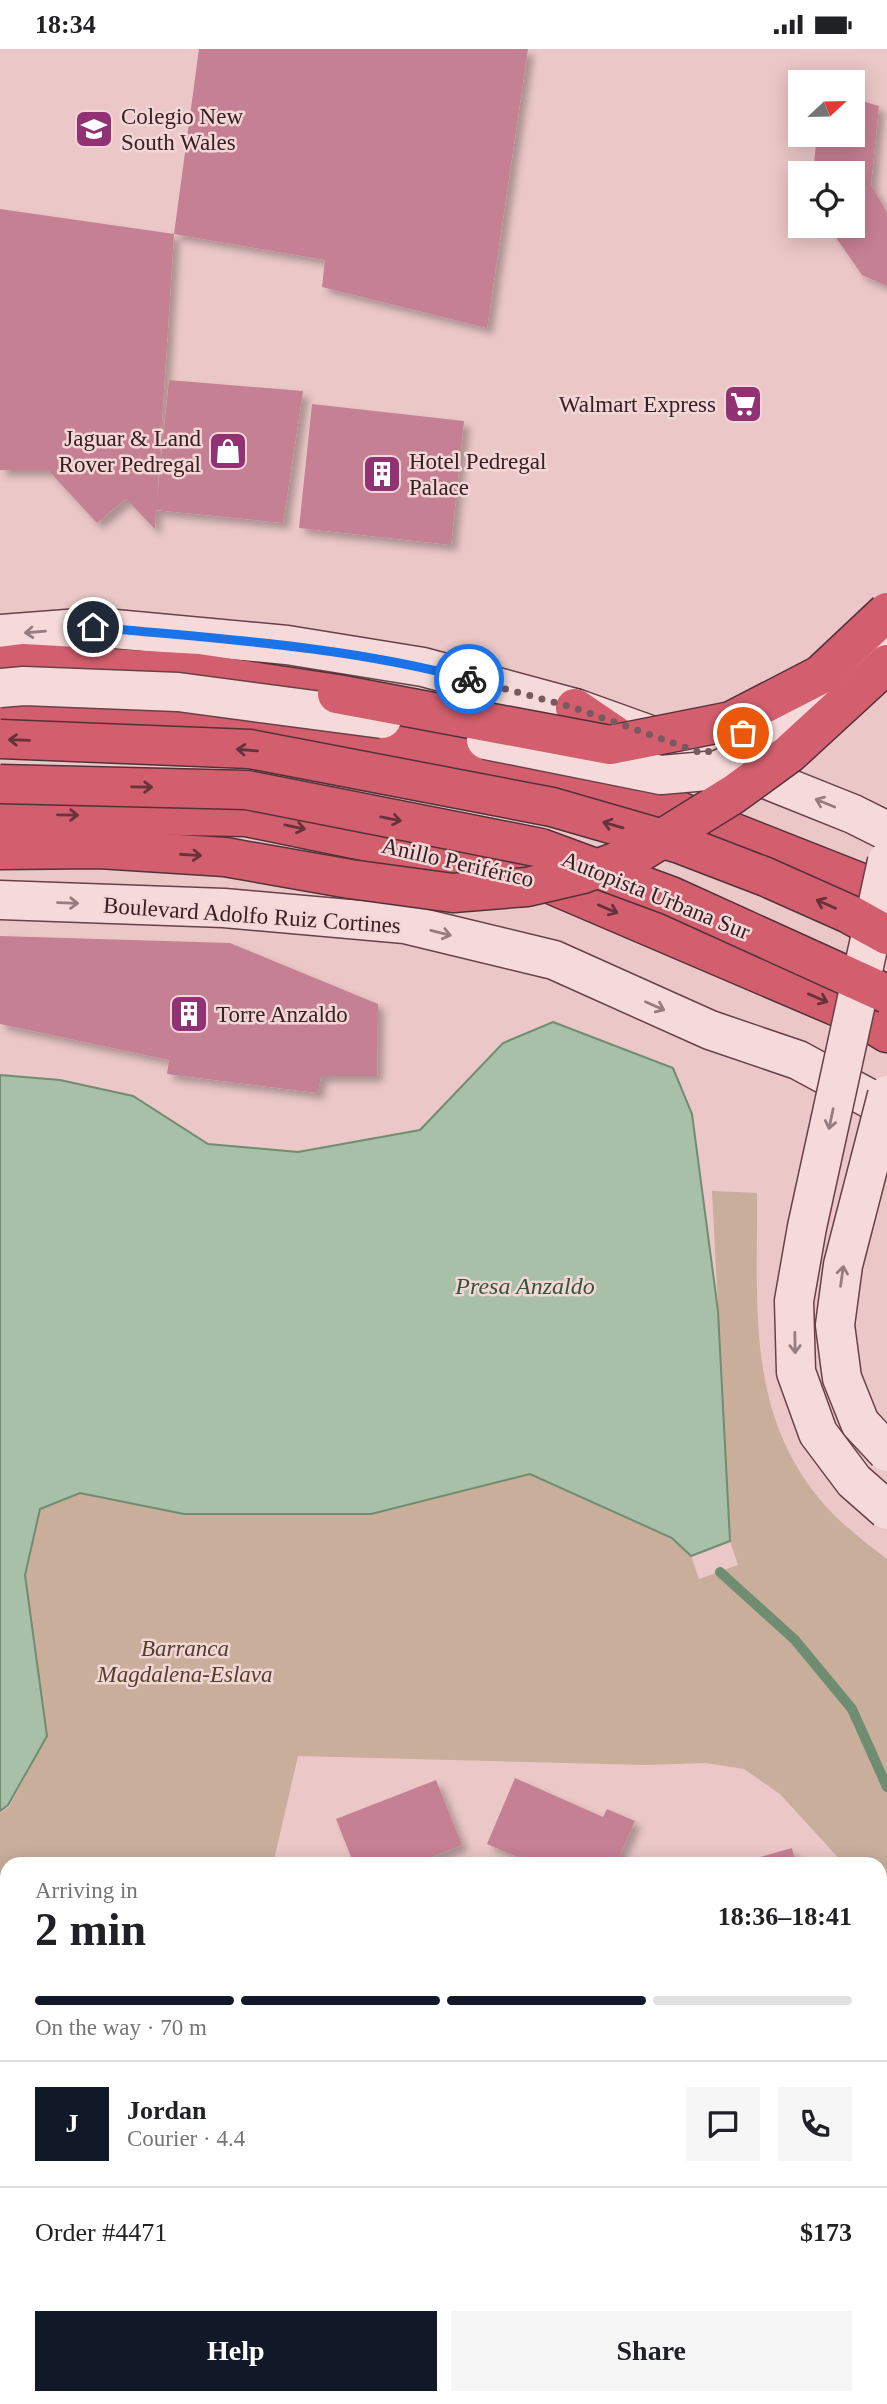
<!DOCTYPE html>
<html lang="en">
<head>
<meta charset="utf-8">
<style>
  body { margin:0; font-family:Georgia,serif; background:#f6f6f6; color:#202124; height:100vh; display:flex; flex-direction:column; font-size:26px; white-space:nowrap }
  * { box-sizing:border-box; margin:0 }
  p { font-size:23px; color:#757577 }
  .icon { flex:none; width:38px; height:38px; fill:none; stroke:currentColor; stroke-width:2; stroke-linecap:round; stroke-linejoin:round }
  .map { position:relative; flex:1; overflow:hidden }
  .panel { position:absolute; left:0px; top:1808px; width:887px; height:548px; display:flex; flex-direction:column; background:#fff; border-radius:21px 21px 0 0; box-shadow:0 4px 18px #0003 }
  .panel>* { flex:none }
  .needle { width:46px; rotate:68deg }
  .tools { position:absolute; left:788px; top:21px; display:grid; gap:14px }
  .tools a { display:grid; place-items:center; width:77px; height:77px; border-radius:0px; background:#fff; box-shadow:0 4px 18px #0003; font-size:35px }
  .pin { position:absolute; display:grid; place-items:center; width:60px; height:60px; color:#fff; margin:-30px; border:4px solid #fff; border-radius:50%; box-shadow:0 2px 7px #0007 }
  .courier { position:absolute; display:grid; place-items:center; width:70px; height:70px; margin:-35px; border:5px solid #1a73e8; border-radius:50%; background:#fff; color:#222; box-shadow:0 2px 9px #0007 }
  .summary em { font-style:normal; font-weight:600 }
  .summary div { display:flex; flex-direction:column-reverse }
  .summary { display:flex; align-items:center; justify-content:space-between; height:119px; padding:0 35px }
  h1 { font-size:46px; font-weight:600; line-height:52px }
  .bar { display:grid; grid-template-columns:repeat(4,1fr); gap:10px 7px; align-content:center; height:84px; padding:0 35px }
  .bar i { height:9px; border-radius:5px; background:#e0e0e0 }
  .bar .on { background:#111827 }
  .bar p { grid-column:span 4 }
  .line { display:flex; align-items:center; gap:18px; padding:0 35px; border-top:2px solid #e0e0e0 }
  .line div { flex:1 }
  .round { display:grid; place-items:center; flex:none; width:74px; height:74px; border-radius:0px; background:#f6f6f6 }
  .cta { display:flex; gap:14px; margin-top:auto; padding:14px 35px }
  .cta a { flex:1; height:80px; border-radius:0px; background:#111827; color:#fff; font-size:28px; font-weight:600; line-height:80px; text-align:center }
  .cta a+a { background:#f6f6f6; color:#202124 }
  .status { display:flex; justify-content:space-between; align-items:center; height:49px; padding:0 35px; background:#fff; direction:ltr }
  .status svg { height:19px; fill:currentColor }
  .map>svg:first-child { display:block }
</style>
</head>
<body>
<div class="status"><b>18:34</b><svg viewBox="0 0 49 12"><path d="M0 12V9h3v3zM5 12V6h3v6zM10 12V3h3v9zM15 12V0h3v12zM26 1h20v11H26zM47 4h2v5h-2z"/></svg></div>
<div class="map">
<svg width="887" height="2355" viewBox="0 0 887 2355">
  <defs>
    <filter id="shadow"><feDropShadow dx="6" dy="6" stdDeviation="3.5" flood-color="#0004"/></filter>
  </defs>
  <rect width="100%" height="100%" fill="#ebc7c7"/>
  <path fill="#c8ae9b" d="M712,1142L757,1144C758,1261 744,1373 834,1466C850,1482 869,1496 887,1510V1861L880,1854V1815H844L780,1745L744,1720L706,1714L645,1716L298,1707L273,1815H7V2046L0,2050V1764L9,1758L47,1687L25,1526L40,1459L80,1444L184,1465H371L530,1425L672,1489L691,1507L699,1530L738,1516L730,1492Z"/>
  <path fill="#a8bfa8" stroke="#6f8d71" stroke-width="2" d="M553,973L673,1019L692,1065L718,1262L730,1492L691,1507L672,1489L530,1425L371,1465H184L80,1444L40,1460L25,1526L47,1687L8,1756L0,1762V1026L60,1031L133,1047L208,1095L298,1103L420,1081L503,994Z"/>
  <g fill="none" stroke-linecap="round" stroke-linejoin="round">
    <path stroke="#6f8d71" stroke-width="10" d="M720,1523L795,1591L852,1660L887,1738"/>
  </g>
  <g fill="#c68093" filter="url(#shadow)">
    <path d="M199,0H528L487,279L322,238L325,211L174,185Z"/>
    <path d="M852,49L879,57L871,135L887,164V237L862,226L828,177H852V124H813L817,86H852Z"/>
    <path d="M0,160L174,185L157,450L169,331L303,342L283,474L156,461L155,480L126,450L97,474L48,421H0Z"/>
    <path d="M312,355L464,372L451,496L299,479Z"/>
    <path d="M0,887L230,894L378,955L377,1027H321L318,1044L167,1025L169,1011L0,975Z"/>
    <path d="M515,1729L603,1768L607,1760L635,1772L616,1815L598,1810L596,1815H533L487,1795Z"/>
    <path d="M436,1731L462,1796L414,1815H354L336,1770Z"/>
    <path d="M792,1799L796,1815H739V1814Z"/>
    <path d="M887,2294V2316L880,2312V2305Z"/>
  </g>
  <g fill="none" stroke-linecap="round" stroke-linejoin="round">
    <defs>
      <g id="street">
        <path d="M848,2348L859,2355"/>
        <path d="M6,2355L7,2339"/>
        <path d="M257,2355L262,2348"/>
        <path d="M681,2355L692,2348"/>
      </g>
      <g id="secondary">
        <path d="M0,585L93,578L287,596L423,618L575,659L703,705L853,765L887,782"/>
        <path d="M0,851L224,859L405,875L554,911L710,981L798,1011L887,1059"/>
      </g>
      <g id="highway">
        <path d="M0,617L23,614L198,624L337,645"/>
        <path d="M0,659L257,670L552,722L631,743L887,844"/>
        <path d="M575,659L641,704"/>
        <path d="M0,764L246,768L529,826L861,968L887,984"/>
        <path d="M0,801L99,800L225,808L350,830"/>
      </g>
    </defs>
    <use href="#street" stroke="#855e64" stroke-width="41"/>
    <use href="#secondary" stroke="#674148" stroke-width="41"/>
    <use href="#highway" stroke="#533139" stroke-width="41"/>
    <use href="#street" stroke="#f6dad9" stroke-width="38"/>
    <use href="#secondary" stroke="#f6dad9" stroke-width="38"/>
    <use href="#highway" stroke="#d35f6e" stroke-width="38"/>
    <defs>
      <g id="secondary-bridge">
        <path d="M0,639L24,637L178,643L382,670"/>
        <path d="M486,691L661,726L718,721L757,702L853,629L887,593"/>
        <path d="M887,812L807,1178L794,1252L796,1323L818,1384L854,1432L887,1461"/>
        <path d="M887,1046L843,1216L835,1276L842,1329L860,1374L887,1403"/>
      </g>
      <g id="highway-bridge">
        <path d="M337,645L610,696L731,672L820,626L887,563"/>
        <path d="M0,690L250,700L552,758L680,795L766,828L849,865L887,886"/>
        <path d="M0,735L247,741L541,799L671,847L887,945"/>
        <path d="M350,830L453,844L527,838L583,825L639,804L734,745L789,705L887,615"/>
      </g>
    </defs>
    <use href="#secondary-bridge" stroke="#674148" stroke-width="41" stroke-linecap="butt"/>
    <use href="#highway-bridge" stroke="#533139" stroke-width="41" stroke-linecap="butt"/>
    <use href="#secondary-bridge" stroke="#f6dad9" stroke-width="38"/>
    <use href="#highway-bridge" stroke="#d35f6e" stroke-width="38"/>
  </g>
  <defs><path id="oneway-shaft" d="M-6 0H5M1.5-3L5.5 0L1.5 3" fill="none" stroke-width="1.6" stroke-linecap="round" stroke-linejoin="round" transform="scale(1.75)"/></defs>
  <g stroke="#967d7f">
    <use href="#oneway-shaft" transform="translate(35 583) rotate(175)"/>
    <use href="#oneway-shaft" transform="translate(825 754) rotate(-158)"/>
    <use href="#oneway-shaft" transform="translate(68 854) rotate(2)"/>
    <use href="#oneway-shaft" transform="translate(441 884) rotate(14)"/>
    <use href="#oneway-shaft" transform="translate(655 957) rotate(24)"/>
    <use href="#oneway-shaft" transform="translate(831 1070) rotate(102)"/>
    <use href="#oneway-shaft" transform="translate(842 1227) rotate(-82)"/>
    <use href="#oneway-shaft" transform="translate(795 1294) rotate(89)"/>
  </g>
  <g stroke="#66333b">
    <use href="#oneway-shaft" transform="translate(19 691) rotate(-178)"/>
    <use href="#oneway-shaft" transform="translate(247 701) rotate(-175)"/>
    <use href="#oneway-shaft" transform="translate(142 738) rotate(1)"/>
    <use href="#oneway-shaft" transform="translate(68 766) rotate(1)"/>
    <use href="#oneway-shaft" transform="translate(391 770) rotate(11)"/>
    <use href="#oneway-shaft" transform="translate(613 776) rotate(-164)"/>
    <use href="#oneway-shaft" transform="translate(295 778) rotate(12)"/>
    <use href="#oneway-shaft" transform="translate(191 806) rotate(4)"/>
    <use href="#oneway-shaft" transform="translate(826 855) rotate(-156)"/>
    <use href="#oneway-shaft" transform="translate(608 860) rotate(23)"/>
    <use href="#oneway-shaft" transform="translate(818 949) rotate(23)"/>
  </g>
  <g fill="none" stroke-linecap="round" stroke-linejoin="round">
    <path stroke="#765a5e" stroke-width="7" stroke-dasharray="0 12.6" d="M469,630L575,659L704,705L743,684"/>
    <path stroke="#1a73e8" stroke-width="9" d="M93,578C219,590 346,597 469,630"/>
  </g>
  <defs>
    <symbol id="school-square" viewBox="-11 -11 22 22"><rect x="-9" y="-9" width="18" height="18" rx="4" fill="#903274" stroke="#f3d6d6"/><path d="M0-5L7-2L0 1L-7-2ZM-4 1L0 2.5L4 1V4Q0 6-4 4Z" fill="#fff"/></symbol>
    <symbol id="supermarket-square" viewBox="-11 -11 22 22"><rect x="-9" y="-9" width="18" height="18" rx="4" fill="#903274" stroke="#f3d6d6"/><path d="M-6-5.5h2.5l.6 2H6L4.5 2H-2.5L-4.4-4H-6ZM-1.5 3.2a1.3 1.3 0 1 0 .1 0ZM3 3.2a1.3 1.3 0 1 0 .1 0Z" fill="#fff"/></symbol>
    <symbol id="shop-square" viewBox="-11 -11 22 22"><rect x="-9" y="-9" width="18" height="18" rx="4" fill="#903274" stroke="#f3d6d6"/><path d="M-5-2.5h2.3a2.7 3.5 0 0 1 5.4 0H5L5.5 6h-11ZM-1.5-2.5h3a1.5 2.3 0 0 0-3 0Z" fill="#fff"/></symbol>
    <symbol id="building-square" viewBox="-11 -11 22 22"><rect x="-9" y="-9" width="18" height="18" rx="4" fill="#903274" stroke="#f3d6d6"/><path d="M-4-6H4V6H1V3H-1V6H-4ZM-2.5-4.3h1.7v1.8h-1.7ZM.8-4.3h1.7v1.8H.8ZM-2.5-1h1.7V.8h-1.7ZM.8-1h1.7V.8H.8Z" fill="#fff"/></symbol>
  </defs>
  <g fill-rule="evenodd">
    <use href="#school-square" x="72" y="58" width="44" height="44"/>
    <use href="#supermarket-square" x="721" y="333" width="44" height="44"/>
    <use href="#shop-square" x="206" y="380" width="44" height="44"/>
    <use href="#building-square" x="360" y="403" width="44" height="44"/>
    <use href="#building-square" x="167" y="943" width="44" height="44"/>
  </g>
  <g text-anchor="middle" stroke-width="5" stroke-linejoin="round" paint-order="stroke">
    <g font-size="23" fill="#372025" stroke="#f3d6d6" text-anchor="start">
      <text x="121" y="75">Colegio New<tspan x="121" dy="26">South Wales</tspan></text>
      <text x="716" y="363" text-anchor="end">Walmart Express</text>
      <text x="201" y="397" text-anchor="end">Jaguar &amp; Land<tspan x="201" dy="26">Rover Pedregal</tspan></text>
      <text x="409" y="420">Hotel Pedregal<tspan x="409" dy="26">Palace</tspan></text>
      <text x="216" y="973">Torre Anzaldo</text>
    </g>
    <g font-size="23" fill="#372025" stroke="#f3d6d6">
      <text transform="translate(458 813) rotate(13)" y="8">Anillo Periférico</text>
      <text transform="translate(656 846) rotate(22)" y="8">Autopista Urbana Sur</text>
      <text transform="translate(252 866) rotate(4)" y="8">Boulevard Adolfo Ruiz Cortines</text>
    </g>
    <g font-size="23" font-style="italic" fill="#513f28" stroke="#f3d6d6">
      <text x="185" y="1607">Barranca<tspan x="185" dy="26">Magdalena-Eslava</tspan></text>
    </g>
    <g font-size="24" font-style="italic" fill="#31553a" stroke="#f3d6d6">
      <text x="525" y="1245">Presa Anzaldo</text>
    </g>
  </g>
</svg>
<div class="tools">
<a><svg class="needle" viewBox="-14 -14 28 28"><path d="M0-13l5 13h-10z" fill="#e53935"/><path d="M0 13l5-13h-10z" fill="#757577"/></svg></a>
<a><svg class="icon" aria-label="locate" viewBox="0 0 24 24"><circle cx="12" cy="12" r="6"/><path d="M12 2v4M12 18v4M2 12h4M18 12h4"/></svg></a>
</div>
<div class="pin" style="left:743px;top:684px;background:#ea580c"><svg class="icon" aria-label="bag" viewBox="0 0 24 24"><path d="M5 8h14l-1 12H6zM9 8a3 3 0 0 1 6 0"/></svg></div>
<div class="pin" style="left:93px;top:578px;background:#1f2937"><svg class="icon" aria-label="home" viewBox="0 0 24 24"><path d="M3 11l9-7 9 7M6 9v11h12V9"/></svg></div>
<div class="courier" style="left:469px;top:630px"><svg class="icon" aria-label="bike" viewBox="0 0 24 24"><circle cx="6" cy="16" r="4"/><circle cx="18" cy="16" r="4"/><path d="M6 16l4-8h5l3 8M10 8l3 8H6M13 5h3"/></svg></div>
<section class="panel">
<div class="summary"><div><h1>2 min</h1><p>Arriving in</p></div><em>18:36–18:41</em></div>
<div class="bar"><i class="on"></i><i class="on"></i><i class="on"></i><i></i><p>On the way · 70 m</p></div>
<div class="line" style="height:126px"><b class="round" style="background:#111827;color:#fff">J</b><div><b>Jordan</b><p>Courier · 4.4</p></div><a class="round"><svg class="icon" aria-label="chat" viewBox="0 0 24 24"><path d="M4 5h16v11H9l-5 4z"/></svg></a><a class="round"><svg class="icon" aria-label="phone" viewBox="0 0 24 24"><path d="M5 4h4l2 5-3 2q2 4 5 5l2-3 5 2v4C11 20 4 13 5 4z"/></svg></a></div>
<div class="line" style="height:91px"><div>Order #4471</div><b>$173</b></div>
<div class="cta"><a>Help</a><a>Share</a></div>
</section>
</div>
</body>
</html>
